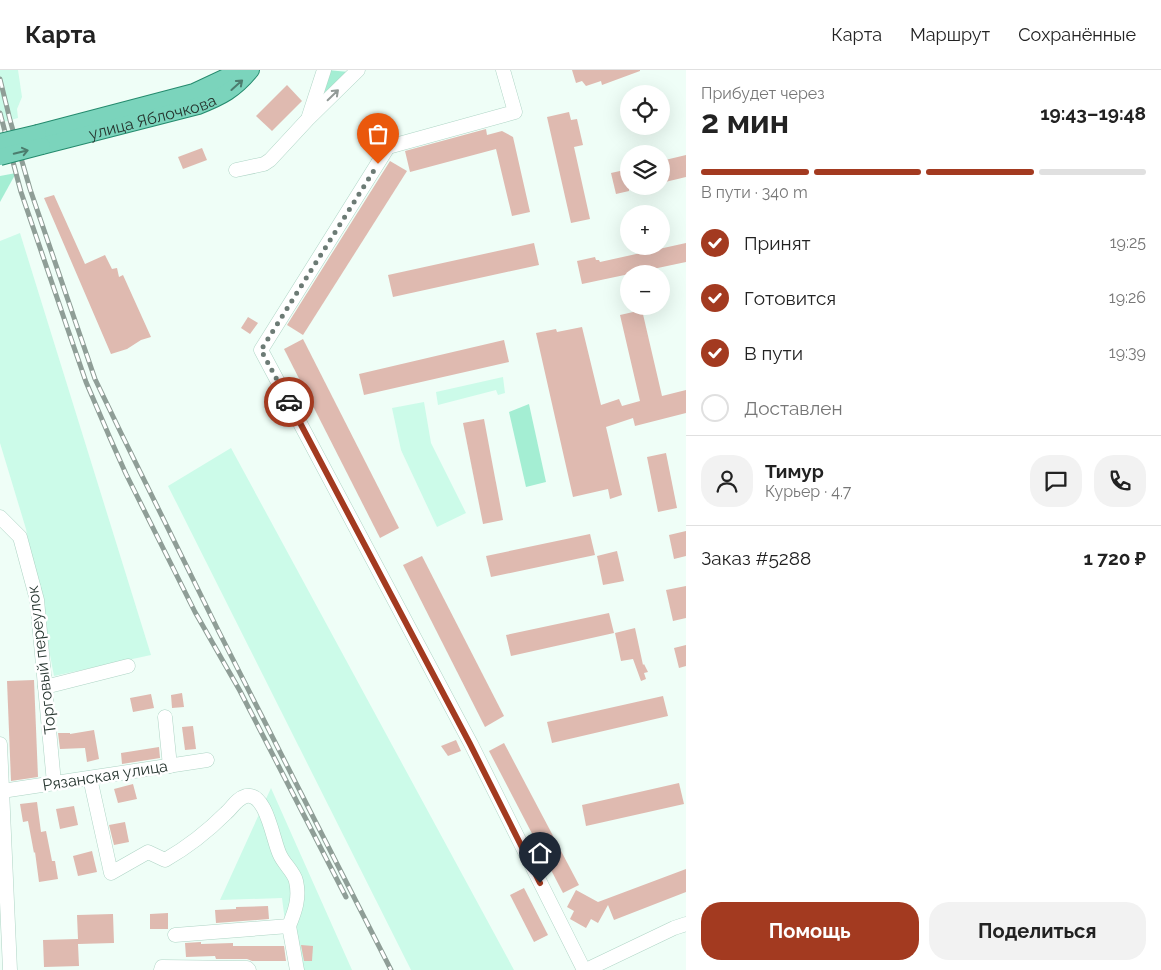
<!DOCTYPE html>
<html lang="ru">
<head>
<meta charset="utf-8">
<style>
  body { margin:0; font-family:Raleway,sans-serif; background:#f2f2f2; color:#222; height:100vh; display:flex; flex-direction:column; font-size:19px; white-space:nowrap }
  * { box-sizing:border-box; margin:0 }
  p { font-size:16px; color:#767676 }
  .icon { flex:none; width:28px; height:28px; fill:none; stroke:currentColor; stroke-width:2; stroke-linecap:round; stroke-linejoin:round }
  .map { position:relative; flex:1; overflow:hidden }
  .sheet { display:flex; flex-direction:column; background:#fff; width:475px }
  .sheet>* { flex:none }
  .buttons { position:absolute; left:620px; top:15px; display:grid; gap:10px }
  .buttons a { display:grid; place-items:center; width:50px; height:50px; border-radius:50%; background:#fff; box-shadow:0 5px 20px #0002; font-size:25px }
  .pin { position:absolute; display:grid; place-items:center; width:42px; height:42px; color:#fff; margin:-51px -21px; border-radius:50% 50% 50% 0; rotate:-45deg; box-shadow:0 0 5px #0007 }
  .pin .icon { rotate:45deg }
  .courier { position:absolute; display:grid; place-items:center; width:50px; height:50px; margin:-25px; border:4px solid #a33a20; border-radius:50%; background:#fff; color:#222; box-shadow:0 1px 6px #0007 }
  .overview em { font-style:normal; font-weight:700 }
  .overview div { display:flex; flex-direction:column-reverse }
  .overview { display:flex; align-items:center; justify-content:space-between; height:85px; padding:0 15px }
  h1 { font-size:32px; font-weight:700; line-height:38px }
  .bar { display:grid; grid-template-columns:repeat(4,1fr); gap:8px 5px; align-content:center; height:60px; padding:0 15px }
  .bar i { height:6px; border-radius:4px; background:#e0e0e0 }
  .bar .current { background:#a33a20 }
  .bar p { grid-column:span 4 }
  .line { display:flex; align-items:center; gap:12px; padding:0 15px; border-top:1px solid #e0e0e0 }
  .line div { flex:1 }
  .round { display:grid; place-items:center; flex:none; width:52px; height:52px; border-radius:20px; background:#f2f2f2 }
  ol { padding:0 15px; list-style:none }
  li { display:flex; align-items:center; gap:15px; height:55px }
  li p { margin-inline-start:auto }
  li .icon { padding:5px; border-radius:50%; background:#a33a20; color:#fff; stroke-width:4 }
  li:last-child { color:#767676 }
  li i { width:28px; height:28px; border:2px solid #e0e0e0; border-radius:50% }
  .cta { display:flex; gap:10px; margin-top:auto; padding:10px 15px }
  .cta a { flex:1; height:58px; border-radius:20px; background:#a33a20; color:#fff; font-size:20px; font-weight:700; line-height:58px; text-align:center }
  .cta a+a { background:#f2f2f2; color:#222 }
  header { display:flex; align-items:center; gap:30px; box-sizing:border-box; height:70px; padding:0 25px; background:#fff; border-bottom:1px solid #e0e0e0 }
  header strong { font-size:24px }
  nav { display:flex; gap:28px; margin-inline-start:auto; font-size:18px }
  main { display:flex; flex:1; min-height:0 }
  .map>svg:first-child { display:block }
</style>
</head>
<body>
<header>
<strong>Карта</strong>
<nav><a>Карта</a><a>Маршрут</a><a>Сохранённые</a></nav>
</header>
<main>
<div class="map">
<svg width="686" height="900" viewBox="0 0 686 900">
  <rect width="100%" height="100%" fill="#effef7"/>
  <g fill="#ccfbe9">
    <path d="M0,0H18L22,27L17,39L18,48L0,53Z"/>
    <path d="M20,163L151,585L54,606L26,459L0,373V171Z"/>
    <path d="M503,307L505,323L498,325L496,320L438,335L436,322Z"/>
    <path d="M424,332L431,373L466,443L437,457L401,380L392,338Z"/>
    <path d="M231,378L514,900H411L168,416Z"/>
    <path d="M271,718L352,900H294L290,891L282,828L220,830Z"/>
  </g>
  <g fill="#a4eed3">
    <path d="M327,0L349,2L319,27Z"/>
    <path d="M16,103L0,132V106Z"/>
    <path d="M529,334L546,412L526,417L509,342Z"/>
  </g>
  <g fill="#dfbab0">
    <path d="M572,0H640V1L602,15L601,11L586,16L582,11L576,13Z"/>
    <path d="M287,15L302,31L272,61L256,46Z"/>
    <path d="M569,42L571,50L577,49L583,75L574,77L590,149L571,153L547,47Z"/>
    <path d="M486,59L487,65L502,61L513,67L530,142L512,146L496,79L410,102L405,81Z"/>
    <path d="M202,78L207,90L183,99L178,87Z"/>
    <path d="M686,85V107L661,113V91Z"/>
    <path d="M390,91L407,101L303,265L287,255Z"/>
    <path d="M629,99V121L616,124L611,103Z"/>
    <path d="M54,125L85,194L105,185L112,199L117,198L119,207L123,205L151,267L141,270L127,279L111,284L44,128Z"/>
    <path d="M534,173L539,195L393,227L388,205Z"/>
    <path d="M686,173V192L582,214L577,191L595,187L596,190H599L600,192Z"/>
    <path d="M642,240L662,326L686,320V343L635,356L633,348L606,357L622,425L610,429L608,419L573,427L536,263L556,259L557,262L582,257L601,335L619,329L622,336L640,331L620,245Z"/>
    <path d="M248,247L258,253L250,264L241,258Z"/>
    <path d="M303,269L399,458L380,468L284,279Z"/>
    <path d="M504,270L509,292L364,325L359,304Z"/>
    <path d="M484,349L503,450L483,454L463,353Z"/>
    <path d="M666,383L677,438L658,442L647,387Z"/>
    <path d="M686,461V486L674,489L669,465Z"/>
    <path d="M590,464L595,485L491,507L486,486Z"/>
    <path d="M617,481L624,511L603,515L597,486Z"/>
    <path d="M422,486L504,646L485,657L403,495Z"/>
    <path d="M686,516V548L673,551L666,520Z"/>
    <path d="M609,543L614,563L511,586L506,565Z"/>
    <path d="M635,558L643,595L644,594L648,602L644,603L646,609L641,611L633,589L621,591L615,563Z"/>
    <path d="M686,575V596L679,598L674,578Z"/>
    <path d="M34,610L38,707L11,711L7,611Z"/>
    <path d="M182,623L184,637L172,638L171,625Z"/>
    <path d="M151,624L154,638L133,642L130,628Z"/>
    <path d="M663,626L668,646L552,673L547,652Z"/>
    <path d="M193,656L196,679L185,680L182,657Z"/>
    <path d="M94,660L99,689L87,692L85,678L60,679L58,663H70V664Z"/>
    <path d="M456,670L461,681L448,686L441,676Z"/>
    <path d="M504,673L579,815L563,823L489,681Z"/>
    <path d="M159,677L160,688L122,694L121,683Z"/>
    <path d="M679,713L684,734L586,756L582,735Z"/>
    <path d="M133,714L137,729L118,733L114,719Z"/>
    <path d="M37,732L41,762L46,761L52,791H55L58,809L39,812L35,782L34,783L28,751L23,752L20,734Z"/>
    <path d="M74,736L78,755L60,759L56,739Z"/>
    <path d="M125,752L129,772L114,775L109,755Z"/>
    <path d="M92,781L97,802L78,806L73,786Z"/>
    <path d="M686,799V822L614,850L608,835L598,853L591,849L586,858L570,849L574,841L567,837L576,820L598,832Z"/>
    <path d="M524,818L548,865L534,872L510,825Z"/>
    <path d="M268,836L269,849L216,853L215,840L236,839V837Z"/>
    <path d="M168,843V859H150V844Z"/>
    <path d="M113,844L114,873L78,874L79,896L44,897L43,870L78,869L77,845Z"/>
    <path d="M201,872V874L233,873V876H284L286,891H252L247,889H216L215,886L186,887L185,873Z"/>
    <path d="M301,875L313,876L312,891H304Z"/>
  </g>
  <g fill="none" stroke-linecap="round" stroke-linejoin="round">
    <defs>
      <g id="minor">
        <path d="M503,0L515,42L388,77L261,280L471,674L584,900"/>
        <path d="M309,46L324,0"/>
        <path d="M236,100L264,94L270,90L308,49L358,0"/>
        <path d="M0,447L20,467L37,530L54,713"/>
        <path d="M45,617L128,596"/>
        <path d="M165,647L170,696"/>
        <path d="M0,674L10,900"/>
        <path d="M90,708L111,803L148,782L165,790C186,778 209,760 226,743C233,737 236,729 246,726C267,722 273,772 280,785C284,794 294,802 296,811C300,828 295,841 289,856"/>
        <path d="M2,721L207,690"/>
        <path d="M289,856L297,900"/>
        <path d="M175,865L289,856"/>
        <path d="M161,900L162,897L247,898L249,900"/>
        <path d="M586,900L674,858L686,854"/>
      </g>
      <g id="major">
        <path d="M38,63L194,22L228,6L233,0"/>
        <path id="s1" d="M42,76L198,36C221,27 235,20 251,0"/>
      </g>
    </defs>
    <use href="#minor" stroke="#aed4c5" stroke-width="15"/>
    <use href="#major" stroke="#248a6d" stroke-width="18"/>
    <use href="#minor" stroke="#fff" stroke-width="14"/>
    <use href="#major" stroke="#7bd4bc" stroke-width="16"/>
    <defs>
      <g id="rail">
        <path d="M0,9L10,50L30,119L95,309L121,363L218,560L391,900"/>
        <path d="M0,43L21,122L67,257L86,312L110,368L126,404L195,542L240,621L346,827"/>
      </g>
    </defs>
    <use href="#rail" stroke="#8f9e97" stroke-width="5"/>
    <use href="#rail" stroke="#fff" stroke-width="3" stroke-dasharray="9" stroke-linecap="butt"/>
    <defs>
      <g id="major-bridge">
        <path d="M0,72L38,63"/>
        <path d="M0,87L42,76"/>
      </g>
    </defs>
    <use href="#major-bridge" stroke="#248a6d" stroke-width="18" stroke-linecap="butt"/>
    <use href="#major-bridge" stroke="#7bd4bc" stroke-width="16"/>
  </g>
  <defs><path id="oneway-shaft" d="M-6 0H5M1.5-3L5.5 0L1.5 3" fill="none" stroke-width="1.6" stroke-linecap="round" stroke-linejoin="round" transform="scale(1.25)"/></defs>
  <g stroke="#4c7d6e">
    <use href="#oneway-shaft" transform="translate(237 15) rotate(-42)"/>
    <use href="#oneway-shaft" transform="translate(21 82) rotate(-14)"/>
  </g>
  <use stroke="#929a97" href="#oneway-shaft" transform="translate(333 25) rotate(-44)"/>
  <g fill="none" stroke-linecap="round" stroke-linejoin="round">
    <path stroke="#6c7b75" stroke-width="5" stroke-dasharray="0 9" d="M289,332L261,280L378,94"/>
    <path stroke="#a33a20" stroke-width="6" d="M289,332L470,674L540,813"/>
  </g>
  <g text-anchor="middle" stroke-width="5" stroke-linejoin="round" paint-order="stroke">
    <g font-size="16" fill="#26352f" stroke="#fff">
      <text dy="6" stroke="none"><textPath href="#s1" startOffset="114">улица Яблочкова</textPath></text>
      <text transform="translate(41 590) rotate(-97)" y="6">Торговый переулок</text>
      <text transform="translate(105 705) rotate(-9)" y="6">Рязанская улица</text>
    </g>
  </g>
</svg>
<div class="buttons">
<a><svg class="icon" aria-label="locate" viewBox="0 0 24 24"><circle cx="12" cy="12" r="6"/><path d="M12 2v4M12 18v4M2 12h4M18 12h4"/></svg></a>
<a><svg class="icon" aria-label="layers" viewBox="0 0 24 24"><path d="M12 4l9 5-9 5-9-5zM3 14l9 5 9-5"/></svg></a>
<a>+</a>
<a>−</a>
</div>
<div class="pin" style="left:378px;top:94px;background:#ea580c"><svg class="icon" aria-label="bag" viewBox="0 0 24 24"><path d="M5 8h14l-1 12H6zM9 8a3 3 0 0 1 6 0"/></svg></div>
<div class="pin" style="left:540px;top:813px;background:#1f2937"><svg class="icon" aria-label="home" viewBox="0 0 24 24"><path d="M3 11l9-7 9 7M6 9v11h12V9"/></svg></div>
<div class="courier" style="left:289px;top:332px"><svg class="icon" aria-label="car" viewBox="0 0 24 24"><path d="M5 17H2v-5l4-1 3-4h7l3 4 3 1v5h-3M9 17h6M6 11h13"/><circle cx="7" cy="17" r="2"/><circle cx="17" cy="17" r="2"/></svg></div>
</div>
<section class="sheet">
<div class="overview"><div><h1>2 мин</h1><p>Прибудет через</p></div><em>19:43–19:48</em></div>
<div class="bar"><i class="current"></i><i class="current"></i><i class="current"></i><i></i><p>В пути · 340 m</p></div>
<ol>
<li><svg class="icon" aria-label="check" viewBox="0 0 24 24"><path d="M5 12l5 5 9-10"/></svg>Принят<p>19:25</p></li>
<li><svg class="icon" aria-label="check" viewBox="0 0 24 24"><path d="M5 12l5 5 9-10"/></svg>Готовится<p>19:26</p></li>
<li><svg class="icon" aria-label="check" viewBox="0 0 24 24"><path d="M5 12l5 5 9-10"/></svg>В пути<p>19:39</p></li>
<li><i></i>Доставлен</li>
</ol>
<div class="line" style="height:90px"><a class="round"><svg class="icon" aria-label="person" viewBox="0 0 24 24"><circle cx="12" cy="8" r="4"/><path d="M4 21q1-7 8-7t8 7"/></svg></a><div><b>Тимур</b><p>Курьер · 4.7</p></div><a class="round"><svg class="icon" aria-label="chat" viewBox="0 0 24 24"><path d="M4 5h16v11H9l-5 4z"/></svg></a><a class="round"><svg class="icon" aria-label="phone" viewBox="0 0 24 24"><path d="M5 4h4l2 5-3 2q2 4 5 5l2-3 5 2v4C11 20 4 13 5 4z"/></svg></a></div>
<div class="line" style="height:65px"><div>Заказ #5288</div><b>1 720 ₽</b></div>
<div class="cta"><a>Помощь</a><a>Поделиться</a></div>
</section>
</main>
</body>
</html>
